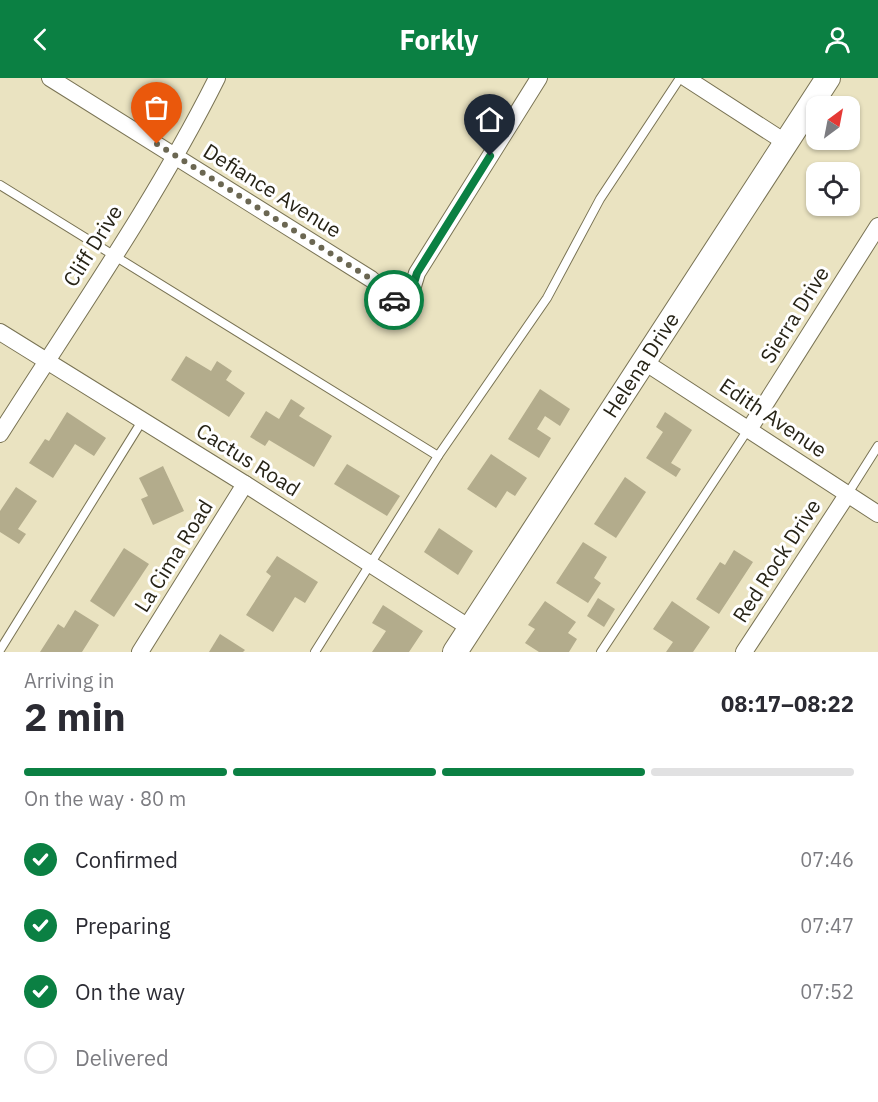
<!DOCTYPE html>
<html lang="en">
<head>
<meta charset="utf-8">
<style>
  body { margin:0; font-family:"IBM Plex Sans",sans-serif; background:#f2f2f3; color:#2b2b33; height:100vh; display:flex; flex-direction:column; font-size:22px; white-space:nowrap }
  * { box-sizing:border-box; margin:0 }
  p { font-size:20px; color:#7c7c81 }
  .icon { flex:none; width:33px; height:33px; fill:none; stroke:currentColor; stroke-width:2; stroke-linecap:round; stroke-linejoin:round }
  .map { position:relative; height:574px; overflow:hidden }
  .panel { display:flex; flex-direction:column; background:#fff; flex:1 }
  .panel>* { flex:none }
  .needle { width:39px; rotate:32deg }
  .tools { position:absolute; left:806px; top:18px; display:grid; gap:12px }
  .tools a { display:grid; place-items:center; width:54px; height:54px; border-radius:12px; background:#fff; box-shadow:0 2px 4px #0004; font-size:30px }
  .pin { position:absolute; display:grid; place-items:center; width:51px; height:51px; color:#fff; margin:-62px -26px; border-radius:50% 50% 50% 0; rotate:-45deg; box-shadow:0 0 6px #0007 }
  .pin .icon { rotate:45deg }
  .courier { position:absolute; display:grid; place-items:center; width:60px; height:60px; margin:-30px; border:4px solid #0b8043; border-radius:50%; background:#fff; color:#222; box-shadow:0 2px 8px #0007 }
  .overview em { font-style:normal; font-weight:700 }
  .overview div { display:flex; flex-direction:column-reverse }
  .overview { display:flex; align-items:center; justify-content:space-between; height:102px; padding:0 24px }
  h1 { font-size:39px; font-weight:700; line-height:45px }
  .bar { display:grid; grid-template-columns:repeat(4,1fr); gap:9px 6px; align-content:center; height:72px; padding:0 24px }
  .bar i { height:8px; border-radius:4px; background:#e1e1e2 }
  .bar .selected { background:#0b8043 }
  .bar p { grid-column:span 4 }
  ol { padding:0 24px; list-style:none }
  li { display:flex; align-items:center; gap:18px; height:66px }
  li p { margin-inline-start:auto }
  li .icon { padding:6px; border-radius:50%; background:#0b8043; color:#fff; stroke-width:4 }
  li:last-child { color:#7c7c81 }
  li i { width:33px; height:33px; border:3px solid #e1e1e2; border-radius:50% }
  header { display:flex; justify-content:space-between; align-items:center; height:78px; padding:0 24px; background:#0b8043; color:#fff; font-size:27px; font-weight:700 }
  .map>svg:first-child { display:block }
</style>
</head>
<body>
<header><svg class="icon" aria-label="back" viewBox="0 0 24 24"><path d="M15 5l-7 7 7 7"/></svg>Forkly<svg class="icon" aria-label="person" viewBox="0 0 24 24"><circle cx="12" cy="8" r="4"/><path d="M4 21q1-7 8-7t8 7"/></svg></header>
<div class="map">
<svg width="878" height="574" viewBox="0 0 878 574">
  <rect width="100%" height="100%" fill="#eae3c1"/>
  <g fill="#b3ac8c">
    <path d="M186,278L211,293L217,283L232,293L226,302L245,315L229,339L171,302Z"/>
    <path d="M540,311L570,331L560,348L545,338L537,351L551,360L539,380L508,361Z"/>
    <path d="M291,321L305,330L299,338L332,358L314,389L269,362L265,368L250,359L266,333L279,341Z"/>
    <path d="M67,334L106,360L94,378L75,366L53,400L29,385L45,361L49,363Z"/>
    <path d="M665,334L692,352L671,385L681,391L676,399L646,380L663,354L656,349Z"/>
    <path d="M491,376L527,400L515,418L507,413L496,430L467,411Z"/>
    <path d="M347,386L400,418L387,438L334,406Z"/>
    <path d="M163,388L184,433L153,447L141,421L148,418L139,400Z"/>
    <path d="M625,399L646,414L616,460L594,446Z"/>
    <path d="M16,409L37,423L18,451L26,456L19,466L0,454V433Z"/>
    <path d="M439,450L473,473L458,497L424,474Z"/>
    <path d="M583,464L607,479L594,500L601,505L588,525L556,505Z"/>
    <path d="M124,470L149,486L114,539L90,523Z"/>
    <path d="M734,472L753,484L719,536L696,521L720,484L725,487Z"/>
    <path d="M277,478L318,504L305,525L295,519L273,554L246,537L271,498L266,494Z"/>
    <path d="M598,520L615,531L604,549L587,538Z"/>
    <path d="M545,523L576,544L568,555L577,561L569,574H539L525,565L535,551L528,547Z"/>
    <path d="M672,523L710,549L693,574H666L673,564L653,551Z"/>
    <path d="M383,527L423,553L409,574H372L386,553L372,545Z"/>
    <path d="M75,532L99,547L82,574H40L58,546L64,550Z"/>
    <path d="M220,556L245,572L243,574H209Z"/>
  </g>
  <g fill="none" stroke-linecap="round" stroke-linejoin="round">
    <defs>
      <g id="service">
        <path d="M0,107L438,378"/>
        <path d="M847,417L878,368"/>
        <path d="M0,572L142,343"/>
        <path d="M315,574L438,378L547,220L600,121L680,0"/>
        <path d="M601,574L749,350"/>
      </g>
      <g id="minor">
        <path d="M50,0L371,201L406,231L417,195L539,0"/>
        <path d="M686,0L785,64"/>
        <path d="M0,254L245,406L470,550"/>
        <path d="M643,283L878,436"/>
        <path d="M750,350L878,148"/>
        <path d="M0,356C74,239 155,124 217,0"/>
        <path d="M140,574L245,406"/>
        <path d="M744,574L847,417"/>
      </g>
      <g id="secondary">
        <path id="s1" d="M455,574L828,0"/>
      </g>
    </defs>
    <use href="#service" stroke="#797354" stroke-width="10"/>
    <use href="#minor" stroke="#797354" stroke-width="18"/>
    <use href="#secondary" stroke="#797354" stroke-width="26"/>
    <use href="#service" stroke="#fff" stroke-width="8"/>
    <use href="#minor" stroke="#fff" stroke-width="16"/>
    <use href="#secondary" stroke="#fff" stroke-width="24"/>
  </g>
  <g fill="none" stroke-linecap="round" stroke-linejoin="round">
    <path stroke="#6b6752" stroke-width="6" stroke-dasharray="0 10.8" d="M157,66L371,201L394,222"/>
    <path stroke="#0b8043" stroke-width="8" d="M394,222L406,231L417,195L490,78"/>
  </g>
  <g text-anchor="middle" stroke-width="6" stroke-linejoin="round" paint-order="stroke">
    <g font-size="21" fill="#272417" stroke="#fff">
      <text transform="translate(272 113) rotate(32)" y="7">Defiance Avenue</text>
      <text transform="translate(93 168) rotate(-58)" y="7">Cliff Drive</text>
      <text transform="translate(795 237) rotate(-58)" y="7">Sierra Drive</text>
      <text dy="7" stroke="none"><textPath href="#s1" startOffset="342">Helena Drive</textPath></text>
      <text transform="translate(773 340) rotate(34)" y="7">Edith Avenue</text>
      <text transform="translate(248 382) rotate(32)" y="7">Cactus Road</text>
      <text transform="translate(174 478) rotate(-58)" y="7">La Cima Road</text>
      <text transform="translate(777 483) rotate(-57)" y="7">Red Rock Drive</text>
    </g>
  </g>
</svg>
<div class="tools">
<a><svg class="needle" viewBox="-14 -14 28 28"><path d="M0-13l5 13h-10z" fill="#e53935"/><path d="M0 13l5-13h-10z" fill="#7c7c81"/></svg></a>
<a><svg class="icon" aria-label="locate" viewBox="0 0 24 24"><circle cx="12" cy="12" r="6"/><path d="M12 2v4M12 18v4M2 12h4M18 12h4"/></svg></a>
</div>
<div class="pin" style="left:157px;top:66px;background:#ea580c"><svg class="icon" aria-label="bag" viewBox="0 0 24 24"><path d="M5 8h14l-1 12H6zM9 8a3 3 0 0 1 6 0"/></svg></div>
<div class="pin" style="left:490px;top:78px;background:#1f2937"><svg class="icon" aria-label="home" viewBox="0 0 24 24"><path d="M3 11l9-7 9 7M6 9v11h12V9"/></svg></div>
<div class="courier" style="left:394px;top:222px"><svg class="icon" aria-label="car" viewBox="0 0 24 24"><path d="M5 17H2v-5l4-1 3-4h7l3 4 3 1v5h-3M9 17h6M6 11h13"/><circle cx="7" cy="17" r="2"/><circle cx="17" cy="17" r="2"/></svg></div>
</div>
<section class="panel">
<div class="overview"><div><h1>2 min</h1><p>Arriving in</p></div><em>08:17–08:22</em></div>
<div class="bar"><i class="selected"></i><i class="selected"></i><i class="selected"></i><i></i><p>On the way · 80 m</p></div>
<ol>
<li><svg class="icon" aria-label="check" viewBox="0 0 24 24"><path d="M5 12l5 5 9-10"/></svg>Confirmed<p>07:46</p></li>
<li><svg class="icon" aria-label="check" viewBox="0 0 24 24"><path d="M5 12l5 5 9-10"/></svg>Preparing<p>07:47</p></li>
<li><svg class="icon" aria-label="check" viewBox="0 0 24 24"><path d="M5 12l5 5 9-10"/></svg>On the way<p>07:52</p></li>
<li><i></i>Delivered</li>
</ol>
</section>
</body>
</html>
